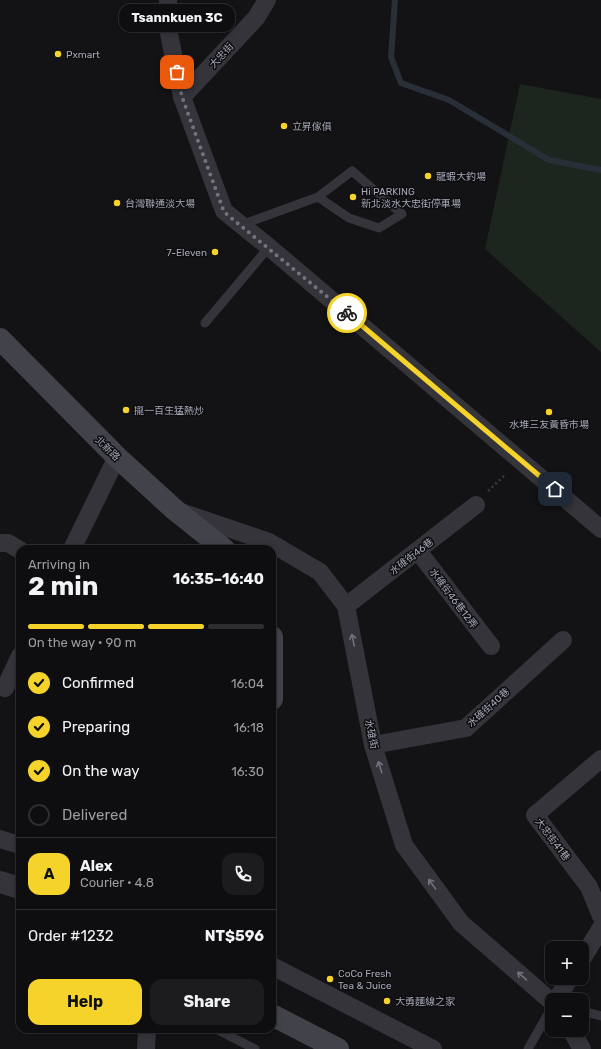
<!DOCTYPE html>
<html lang="en">
<head>
<meta charset="utf-8">
<style>
  body { margin:0; font-family:Rubik,"Noto Sans TC",sans-serif; background:#1c1c1e; color:#f1f3f6; height:100vh; display:flex; flex-direction:column; font-size:15px; white-space:nowrap }
  * { box-sizing:border-box; margin:0 }
  p { font-size:13px; color:#9b9c9f }
  .icon { flex:none; width:22px; height:22px; fill:none; stroke:currentColor; stroke-width:2; stroke-linecap:round; stroke-linejoin:round }
  .map { position:relative; flex:1; overflow:hidden }
  .sheet { position:absolute; left:16px; top:545px; width:260px; height:488px; display:flex; flex-direction:column; background:#0e0e10; border-radius:12px; box-shadow:0 2px 6px #0003,0 0 0 1px #2e2e30 }
  .sheet>* { flex:none }
  .fabs { position:absolute; left:545px; top:941px; display:grid; gap:8px }
  .fabs a { display:grid; place-items:center; width:44px; height:44px; border-radius:8px; background:#0e0e10; box-shadow:0 2px 6px #0003,0 0 0 1px #2e2e30; font-size:20px }
  .pin { position:absolute; display:grid; place-items:center; width:34px; height:34px; color:#fff; margin:-17px; border-radius:8px; box-shadow:0 2px 6px #0006 }
  .courier { position:absolute; display:grid; place-items:center; width:40px; height:40px; margin:-20px; border:3px solid #f5d32b; border-radius:50%; background:#fff; color:#222; box-shadow:0 1px 5px #0007 }
  .bubble { position:absolute; height:28px; border-radius:12px; background:#0e0e10; box-shadow:0 2px 6px #0003,0 0 0 1px #2e2e30; font-size:13px; font-weight:700; line-height:28px; text-align:center }
  .headline em { font-style:normal; font-weight:700 }
  .headline div { display:flex; flex-direction:column-reverse }
  .headline { display:flex; align-items:center; justify-content:space-between; height:68px; padding:0 12px }
  h1 { font-size:26px; font-weight:700; line-height:30px }
  .bar { display:grid; grid-template-columns:repeat(4,1fr); gap:6px 4px; align-content:center; height:48px; padding:0 12px }
  .bar i { height:5px; border-radius:3px; background:#2e2e30 }
  .bar .on { background:#f5d32b }
  .bar p { grid-column:span 4 }
  .line { display:flex; align-items:center; gap:10px; padding:0 12px; border-top:1px solid #2e2e30 }
  .line div { flex:1 }
  .round { display:grid; place-items:center; flex:none; width:42px; height:42px; border-radius:12px; background:#1c1c1e }
  ol { padding:0 12px; list-style:none }
  li { display:flex; align-items:center; gap:12px; height:44px }
  li p { margin-inline-start:auto }
  li .icon { padding:4px; border-radius:50%; background:#f5d32b; color:#111; stroke-width:4 }
  li:last-child { color:#9b9c9f }
  li i { width:22px; height:22px; border:2px solid #2e2e30; border-radius:50% }
  .cta { display:flex; gap:8px; margin-top:auto; padding:8px 12px }
  .cta a { flex:1; height:46px; border-radius:12px; background:#f5d32b; color:#111; font-size:16px; font-weight:700; line-height:46px; text-align:center }
  .cta a+a { background:#1c1c1e; color:#f1f3f6 }
  .map>svg:first-child { display:block }
</style>
</head>
<body>
<div class="map">
<svg width="601" height="1049" viewBox="0 0 601 1049">
  <rect width="100%" height="100%" fill="#131315"/>
  <path fill="#1d251f" d="M520,84L601,99V352L485,249Z"/>
  <g fill="none" stroke-linecap="round" stroke-linejoin="round">
    <path stroke="#292f39" stroke-width="6" d="M395,0L391,57L401,83L449,100L549,160L601,170"/>
    <path stroke="#3a3b41" stroke-width="2.5" stroke-dasharray="2 3" stroke-linecap="butt" d="M488,491L506,474"/>
    <g stroke="#34343a" stroke-width="9">
      <path d="M241,225L318,197L352,171L402,214L379,228L349,218L318,197"/>
      <path d="M205,323L269,247"/>
      <path d="M582,1011L601,1016"/>
      <path d="M216,1029L255,1049"/>
      <path d="M528,1049L552,1007"/>
    </g>
    <g stroke="#34343a" stroke-width="18">
      <path d="M168,0L169,34L182,97L224,211L269,247L601,529"/>
      <path d="M182,97L256,18L267,0"/>
      <path d="M184,513L269,542L320,572L346,606L373,745L404,845L461,923L552,1002"/>
      <path d="M0,543H8L20,550"/>
      <path d="M72,549L117,457"/>
      <path d="M418,551L491,646"/>
      <path d="M346,606L476,505"/>
      <path d="M5,688L20,656"/>
      <path d="M373,745L466,728L563,640"/>
      <path d="M601,759L535,815L589,887L601,916"/>
      <path d="M0,839L20,845"/>
      <path d="M582,959L601,928"/>
      <path d="M272,966L433,1049"/>
      <path d="M556,1000L570,978"/>
      <path d="M571,1030L582,1049"/>
      <path d="M146,1049L147,1029"/>
    </g>
    <path stroke="#34343a" stroke-width="22" d="M0,882L20,888"/>
    <g stroke="#42434a" stroke-width="22">
      <path d="M0,339L117,457L175,510L224,549"/>
      <path d="M272,637V699"/>
      <path d="M272,1015L338,1049"/>
    </g>
  </g>
  <defs><path id="oneway-shaft" d="M-6 0H5M1.5-3L5.5 0L1.5 3" fill="none" stroke-width="1.6" stroke-linecap="round" stroke-linejoin="round"/></defs>
  <g stroke="#72737e">
    <use href="#oneway-shaft" transform="translate(353 640) rotate(-102)"/>
    <use href="#oneway-shaft" transform="translate(380 767) rotate(-107)"/>
    <use href="#oneway-shaft" transform="translate(432 884) rotate(-126)"/>
    <use href="#oneway-shaft" transform="translate(522 976) rotate(-139)"/>
  </g>
  <g fill="none" stroke-linecap="round" stroke-linejoin="round">
    <path stroke="#71737e" stroke-width="4" stroke-dasharray="0 7.2" d="M177,72L182,97L224,212L347,313"/>
    <path stroke="#f5d32b" stroke-width="5" d="M347,313L555,489"/>
  </g>
  <g fill="#f5d32b" stroke="#0e0e10" stroke-width="1.5">
    <circle cx="58" cy="54" r="4"/>
    <circle cx="284" cy="126" r="4"/>
    <circle cx="428" cy="176" r="4"/>
    <circle cx="353" cy="197" r="4"/>
    <circle cx="117" cy="203" r="4"/>
    <circle cx="215" cy="252" r="4"/>
    <circle cx="126" cy="410" r="4"/>
    <circle cx="549" cy="412" r="4"/>
    <circle cx="330" cy="979" r="4"/>
    <circle cx="387" cy="1001" r="4"/>
  </g>
  <g text-anchor="middle" stroke-width="3" stroke-linejoin="round" paint-order="stroke">
    <g font-size="10" fill="#a4a7b6" stroke="#0e0e10" text-anchor="start">
      <text x="66" y="58">Pxmart</text>
      <text x="292" y="130">立昇傢俱</text>
      <text x="436" y="180">龍蝦大釣場</text>
      <text x="361" y="195">Hi PARKING<tspan x="361" dy="12">新北淡水大忠街停車場</tspan></text>
      <text x="125" y="207">台灣聯通淡大場</text>
      <text x="207" y="256" text-anchor="end">7-Eleven</text>
      <text x="134" y="414">攏一百生猛熱炒</text>
      <text x="549" y="428" text-anchor="middle">水堆三友黃昏市場</text>
      <text x="338" y="977">CoCo Fresh<tspan x="338" dy="12">Tea &amp; Juice</tspan></text>
      <text x="395" y="1005">大勇麵線之家</text>
    </g>
    <g font-size="10" fill="#a4a7b6" stroke="#0e0e10">
      <text transform="translate(221 55) rotate(-47)" y="4">大忠街</text>
      <text transform="translate(108 448) rotate(44)" y="4">北新路</text>
      <text transform="translate(411 556) rotate(-38)" y="4">水碓街46巷</text>
      <text transform="translate(454 598) rotate(53)" y="4">水碓街46巷12弄</text>
      <text transform="translate(488 707) rotate(-42)" y="4">水碓街40巷</text>
      <text transform="translate(372 734) rotate(78)" y="4">水碓街</text>
      <text transform="translate(553 839) rotate(53)" y="4">大忠街41巷</text>
    </g>
  </g>
</svg>
<div class="fabs">
<a>+</a>
<a>−</a>
</div>
<div class="pin" style="left:177px;top:72px;background:#ea580c"><svg class="icon" aria-label="bag" viewBox="0 0 24 24"><path d="M5 8h14l-1 12H6zM9 8a3 3 0 0 1 6 0"/></svg></div>
<div class="pin" style="left:555px;top:489px;background:#1f2937"><svg class="icon" aria-label="home" viewBox="0 0 24 24"><path d="M3 11l9-7 9 7M6 9v11h12V9"/></svg></div>
<div class="courier" style="left:347px;top:313px"><svg class="icon" aria-label="bike" viewBox="0 0 24 24"><circle cx="6" cy="16" r="4"/><circle cx="18" cy="16" r="4"/><path d="M6 16l4-8h5l3 8M10 8l3 8H6M13 5h3"/></svg></div>
<div class="bubble" style="left:119px;top:4px;width:116px">Tsannkuen 3C</div>
<section class="sheet">
<div class="headline"><div><h1>2 min</h1><p>Arriving in</p></div><em>16:35–16:40</em></div>
<div class="bar"><i class="on"></i><i class="on"></i><i class="on"></i><i></i><p>On the way · 90 m</p></div>
<ol>
<li><svg class="icon" aria-label="check" viewBox="0 0 24 24"><path d="M5 12l5 5 9-10"/></svg>Confirmed<p>16:04</p></li>
<li><svg class="icon" aria-label="check" viewBox="0 0 24 24"><path d="M5 12l5 5 9-10"/></svg>Preparing<p>16:18</p></li>
<li><svg class="icon" aria-label="check" viewBox="0 0 24 24"><path d="M5 12l5 5 9-10"/></svg>On the way<p>16:30</p></li>
<li><i></i>Delivered</li>
</ol>
<div class="line" style="height:72px"><b class="round" style="background:#f5d32b;color:#111">A</b><div><b>Alex</b><p>Courier · 4.8</p></div><a class="round"><svg class="icon" aria-label="phone" viewBox="0 0 24 24"><path d="M5 4h4l2 5-3 2q2 4 5 5l2-3 5 2v4C11 20 4 13 5 4z"/></svg></a></div>
<div class="line" style="height:52px"><div>Order #1232</div><b>NT$596</b></div>
<div class="cta"><a>Help</a><a>Share</a></div>
</section>
</div>
</body>
</html>
